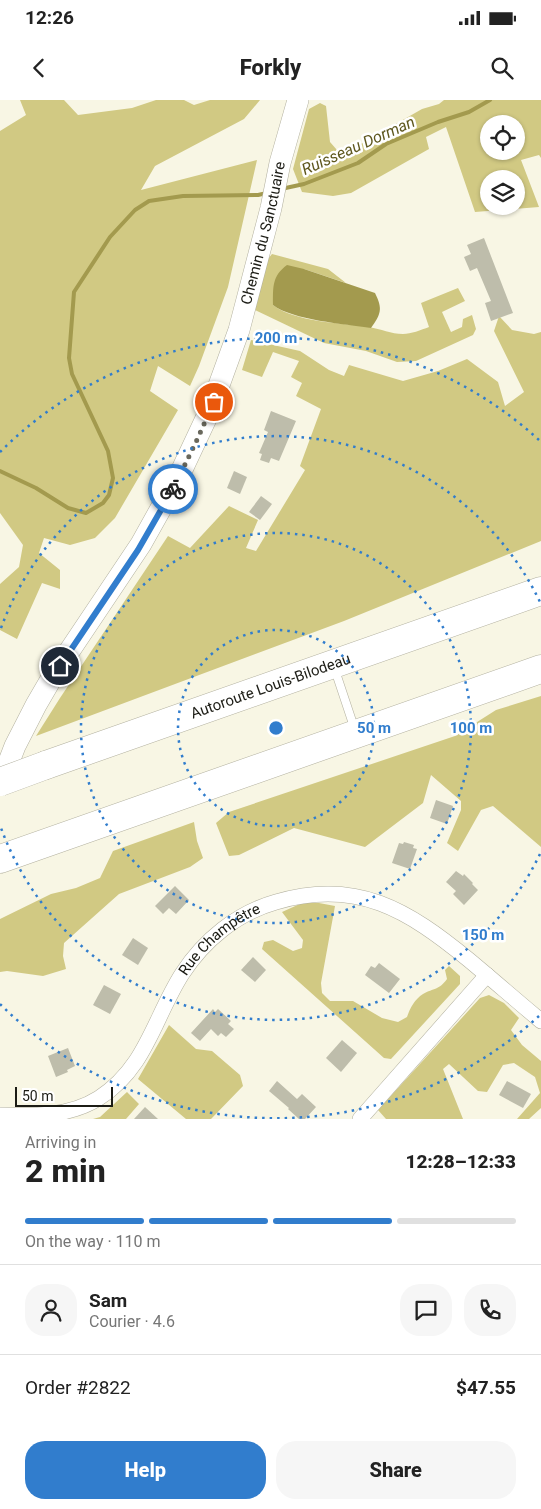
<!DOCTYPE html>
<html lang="en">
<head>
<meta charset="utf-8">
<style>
  body { margin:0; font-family:Roboto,sans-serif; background:#f6f6f6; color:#222; height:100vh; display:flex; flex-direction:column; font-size:19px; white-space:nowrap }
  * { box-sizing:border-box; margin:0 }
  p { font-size:16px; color:#767676 }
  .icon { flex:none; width:28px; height:28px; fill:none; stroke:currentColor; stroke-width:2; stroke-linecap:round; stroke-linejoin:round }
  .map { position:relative; height:1019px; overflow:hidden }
  .panel { display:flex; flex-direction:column; background:#fff; flex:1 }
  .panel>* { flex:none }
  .tools { position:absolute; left:480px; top:15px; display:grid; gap:10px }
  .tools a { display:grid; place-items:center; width:45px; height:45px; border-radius:50%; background:#fff; box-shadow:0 1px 4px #0004; font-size:25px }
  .scale { position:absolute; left:15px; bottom:12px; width:98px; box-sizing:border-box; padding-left:5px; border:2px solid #1c1c15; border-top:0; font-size:14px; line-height:18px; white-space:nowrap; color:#1c1c15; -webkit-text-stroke:4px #fff; paint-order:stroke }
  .pin { position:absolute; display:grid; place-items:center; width:42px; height:42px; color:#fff; margin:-21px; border:2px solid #fff; border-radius:50%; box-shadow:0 1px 5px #0007 }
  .courier { position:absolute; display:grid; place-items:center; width:50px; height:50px; margin:-25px; border:4px solid #317dcd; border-radius:50%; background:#fff; color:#222; box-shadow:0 1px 6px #0007 }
  .overview em { font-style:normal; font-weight:800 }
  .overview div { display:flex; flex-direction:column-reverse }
  .overview { display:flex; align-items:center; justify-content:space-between; height:85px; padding:0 25px }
  h1 { font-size:32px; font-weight:800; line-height:38px }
  .bar { display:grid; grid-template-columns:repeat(4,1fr); gap:8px 5px; align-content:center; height:60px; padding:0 25px }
  .bar i { height:6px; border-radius:4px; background:#e0e0e0 }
  .bar .on { background:#317dcd }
  .bar p { grid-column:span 4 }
  .line { display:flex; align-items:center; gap:12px; padding:0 25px; border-top:1px solid #e0e0e0 }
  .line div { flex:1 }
  .round { display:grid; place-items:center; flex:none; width:52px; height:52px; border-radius:20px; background:#f6f6f6 }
  .action { display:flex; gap:10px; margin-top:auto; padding:10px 25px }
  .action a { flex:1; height:58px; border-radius:20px; background:#317dcd; color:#fff; font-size:20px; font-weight:800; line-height:58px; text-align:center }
  .action a+a { background:#f6f6f6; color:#222 }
  .status { display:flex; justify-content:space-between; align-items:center; height:35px; padding:0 25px; background:#fff; direction:ltr }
  .status svg { height:14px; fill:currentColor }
  header { display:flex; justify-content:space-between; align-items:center; height:65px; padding:0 25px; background:#fff; font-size:22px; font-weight:800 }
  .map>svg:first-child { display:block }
</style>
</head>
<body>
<div class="status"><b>12:26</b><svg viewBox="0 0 49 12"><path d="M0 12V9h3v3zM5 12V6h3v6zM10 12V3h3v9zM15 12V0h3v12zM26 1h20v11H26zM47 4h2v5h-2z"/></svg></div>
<header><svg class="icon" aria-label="back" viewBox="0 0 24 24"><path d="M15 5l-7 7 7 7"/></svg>Forkly<svg class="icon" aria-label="search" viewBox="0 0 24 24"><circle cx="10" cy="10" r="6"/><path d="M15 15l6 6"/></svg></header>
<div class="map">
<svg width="541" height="1019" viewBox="0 0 541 1019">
  <rect width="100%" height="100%" fill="#f8f6e4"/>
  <g fill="#d1c983" fill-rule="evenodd">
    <path d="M20,0H64L78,15L132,8L156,0H184L194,5L210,0H260L244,19L155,66L141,90L257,60L228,187L199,266L190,286L158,266L150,291L178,310L115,418L95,438L70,445L44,438L39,453L60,470V489L42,483L17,539L0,530V484L19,467L23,445L0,413V31L26,15Z"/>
    <path d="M444,0H541V58L539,55L521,60L539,107L475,112L446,27L426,37L429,49L351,93L333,96L302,92L293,69L309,9L320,3L326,6L330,42L337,50L352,49L422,9L439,4ZM489,24H516V51H489ZM489,79H516V106H489Z"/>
    <path d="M272,154L328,169L346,183L304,169L273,205C294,222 342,223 369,227C381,229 391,234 403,234C411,234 421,230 429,227L421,203L458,188L465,201L442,212L451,232L462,227L463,219L472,215L476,229L473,235L416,261L397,262L366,251L324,243L255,210L268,159Z"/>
    <path d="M499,216L512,230L534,234L541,232V441L344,521L36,636L60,598L168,436L190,448L229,406L258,420L246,448L256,451L305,370L300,366L321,309L296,296L302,283L291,277L299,261L273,252L262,277L242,270L251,240L300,251L329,270L344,276L349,265L403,281L438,271L467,259L498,282L505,306L524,292L494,231Z"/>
    <path d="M541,596V747L493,706L481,710L458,751L447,743L461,710V701L431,675L423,703L365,747L294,728L239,755L229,756L216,723L229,712L455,636L496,610Z"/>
    <path d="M194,722L197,741L203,758L190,767L119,794L64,843L63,856L66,869L43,876L7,871L0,872V819L51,794L76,788L100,778L113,751Z"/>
    <path d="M302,803H319L335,806L321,883L322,893L330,901H353L382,918L398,922L407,917C410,908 415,899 423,894C434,888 439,890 447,879L445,870L449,866L460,876V884L391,959L384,958L262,849L264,842L273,840L293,851L302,848L303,840L282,812Z"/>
    <path d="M489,895L504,903L519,918L511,930L522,945L541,961V1008L529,1019H517L540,993L535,977L514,963L503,965L487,992L478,991L449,964L443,969L463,1019H386L378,1010L480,898Z"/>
    <path d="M169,925L196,949L212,951L240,975L243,986L211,1019H186L138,979Z"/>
    <path d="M127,992L139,1004L126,1019H93L100,1017Z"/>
  </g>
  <path fill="#a39a4e" d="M287,165L304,169L375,193C383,209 381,214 371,228C345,224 292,220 273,205C273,187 272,176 287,165Z"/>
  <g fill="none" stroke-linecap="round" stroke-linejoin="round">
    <g stroke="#a39a4e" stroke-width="4">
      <path d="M281,89L304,84L358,63L386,44L438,22L469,12L490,0"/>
      <path d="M0,371L36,388L68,408L86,413L103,403L109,395L113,378L108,351L72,274L69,258L74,192L110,137L135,110L149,101L183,96L258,95L267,93"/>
    </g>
  </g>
  <g fill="#bebdab">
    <path d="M484,138L513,213L491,221L485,203L491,201L477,168L470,171L464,157L471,154L467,145Z"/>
    <path d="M271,311L296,321L279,361L271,358L269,363L260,360L262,354L259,353L268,332L264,330Z"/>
    <path d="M234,371L247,377L240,394L227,388Z"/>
    <path d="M261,396L272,404L260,420L249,412Z"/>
    <path d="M436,700L453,706L447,724L430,718Z"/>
    <path d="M404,742L414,745L413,748L417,749L410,769L392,763L399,743L403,744Z"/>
    <path d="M456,771L463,776L464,774L473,783L472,784L478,790L464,805L453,794L456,791L446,782Z"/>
    <path d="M175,786L189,800L176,814L169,808L163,814L155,806Z"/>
    <path d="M133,838L148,848L138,865L122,855Z"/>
    <path d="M253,857L266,870L255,882L241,870Z"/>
    <path d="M379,863L400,879L389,893L365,875L371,866L375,868Z"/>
    <path d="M104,885L121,894L110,914L93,905Z"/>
    <path d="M213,909L215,912L218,909L231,921L228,924L234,929L226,937L221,933L218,936L211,929L200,941L191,933Z"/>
    <path d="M342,940L357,953L341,972L326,958Z"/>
    <path d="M68,948L75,966L67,970L68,972L56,977L48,956Z"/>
    <path d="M277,981L297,999L302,994L316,1007L305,1019H299L288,1009L289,1008L269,991Z"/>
    <path d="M507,981L531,994L523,1008L499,995Z"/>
    <path d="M145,1007L158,1019H134Z"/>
  </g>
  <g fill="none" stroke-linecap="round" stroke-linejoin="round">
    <defs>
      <path id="lane" d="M334,567L355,630"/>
      <g id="street">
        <path id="s1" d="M0,1015C34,1016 69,1017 99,998C146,968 154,918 182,874C204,840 237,813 276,802C357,778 408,810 469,860C493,880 517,901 541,921"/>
        <path d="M360,1019L487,875"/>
      </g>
      <g id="secondary">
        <path id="s2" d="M0,685L15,646L36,605L54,574L141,444L179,376L210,310L239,230L271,108L280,63L298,0"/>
      </g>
      <g id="highway">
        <path id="s3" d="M46,665L541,491"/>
        <path d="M0,759L541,569"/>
      </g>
    </defs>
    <use href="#lane" stroke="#b2b09f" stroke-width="9"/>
    <use href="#street" stroke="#b2b09f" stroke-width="16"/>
    <use href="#secondary" stroke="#b2b09f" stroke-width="22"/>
    <use href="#highway" stroke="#b2b09f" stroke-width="29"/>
    <use href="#lane" stroke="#fff" stroke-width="8"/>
    <use href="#street" stroke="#fff" stroke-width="15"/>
    <use href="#secondary" stroke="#fff" stroke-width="21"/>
    <use href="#highway" stroke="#fff" stroke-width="28"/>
    <defs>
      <path id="highway-bridge" d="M0,682L46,665"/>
    </defs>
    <use href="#highway-bridge" stroke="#b2b09f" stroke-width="29" stroke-linecap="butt"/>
    <use href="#highway-bridge" stroke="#fff" stroke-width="28"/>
  </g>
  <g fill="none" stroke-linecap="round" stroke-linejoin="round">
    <path stroke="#69685d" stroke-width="5" stroke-dasharray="0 9" d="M173,389L196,342L214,302"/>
    <path stroke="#317dcd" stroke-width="6" d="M60,566L138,450L173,389"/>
  </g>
  <g fill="none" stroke="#317dcd" stroke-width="2.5" stroke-dasharray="2.5 5">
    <circle cx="276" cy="628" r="98"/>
    <circle cx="276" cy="628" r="195"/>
    <path d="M540 754A293 293 0 0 1 1 728M1 528A293 293 0 0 1 540 502"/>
    <path d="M539 916A390 390 0 0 1 0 904M0 352A390 390 0 0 1 539 340"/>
  </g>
  <g text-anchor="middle" stroke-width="5" stroke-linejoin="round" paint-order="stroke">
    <g font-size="15" fill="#1c1c15" stroke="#fff">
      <text dy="5" stroke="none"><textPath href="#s2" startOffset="616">Chemin du Sanctuaire</textPath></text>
      <text dy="5" stroke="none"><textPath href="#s3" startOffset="238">Autoroute Louis-Bilodeau</textPath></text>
      <text dy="5" stroke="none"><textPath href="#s1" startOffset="305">Rue Champêtre</textPath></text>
    </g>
    <g font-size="16" font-style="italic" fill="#5e571e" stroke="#fff">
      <text transform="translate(358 45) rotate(-24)" y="6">Ruisseau Dorman</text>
    </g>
  </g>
  <circle cx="276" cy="628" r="8" fill="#317dcd" stroke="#fff" stroke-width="2.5"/>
  <g font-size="15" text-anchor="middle" font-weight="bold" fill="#317dcd" stroke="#fff" stroke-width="5" stroke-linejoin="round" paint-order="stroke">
    <text x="276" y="243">200 m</text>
    <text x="374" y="633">50 m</text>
    <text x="471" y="633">100 m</text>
    <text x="483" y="840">150 m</text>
  </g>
</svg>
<div class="tools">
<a><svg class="icon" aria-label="locate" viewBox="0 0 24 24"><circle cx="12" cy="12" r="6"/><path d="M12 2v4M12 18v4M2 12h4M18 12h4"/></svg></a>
<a><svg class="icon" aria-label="layers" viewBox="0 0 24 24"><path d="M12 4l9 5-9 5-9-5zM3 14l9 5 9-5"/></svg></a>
</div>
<div class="scale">50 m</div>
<div class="pin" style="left:214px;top:302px;background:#ea580c"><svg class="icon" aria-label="bag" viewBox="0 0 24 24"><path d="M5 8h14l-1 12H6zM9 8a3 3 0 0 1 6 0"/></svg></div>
<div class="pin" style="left:60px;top:566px;background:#1f2937"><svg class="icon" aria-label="home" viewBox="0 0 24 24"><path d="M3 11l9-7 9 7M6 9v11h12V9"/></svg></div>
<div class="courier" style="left:173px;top:389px"><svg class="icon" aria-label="bike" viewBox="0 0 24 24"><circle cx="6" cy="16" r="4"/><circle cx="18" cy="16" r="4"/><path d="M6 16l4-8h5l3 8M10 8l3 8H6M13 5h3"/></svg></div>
</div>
<section class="panel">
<div class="overview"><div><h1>2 min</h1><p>Arriving in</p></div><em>12:28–12:33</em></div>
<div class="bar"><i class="on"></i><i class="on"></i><i class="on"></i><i></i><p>On the way · 110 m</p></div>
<div class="line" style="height:90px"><a class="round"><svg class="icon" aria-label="person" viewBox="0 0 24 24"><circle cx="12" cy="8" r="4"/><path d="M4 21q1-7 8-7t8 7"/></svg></a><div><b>Sam</b><p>Courier · 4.6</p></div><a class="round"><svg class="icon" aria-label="chat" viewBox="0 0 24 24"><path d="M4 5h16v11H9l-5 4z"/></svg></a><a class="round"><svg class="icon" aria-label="phone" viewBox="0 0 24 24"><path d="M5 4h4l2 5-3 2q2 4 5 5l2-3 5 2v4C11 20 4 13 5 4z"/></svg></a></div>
<div class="line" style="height:65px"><div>Order #2822</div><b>$47.55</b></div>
<div class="action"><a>Help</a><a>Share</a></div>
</section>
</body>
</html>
